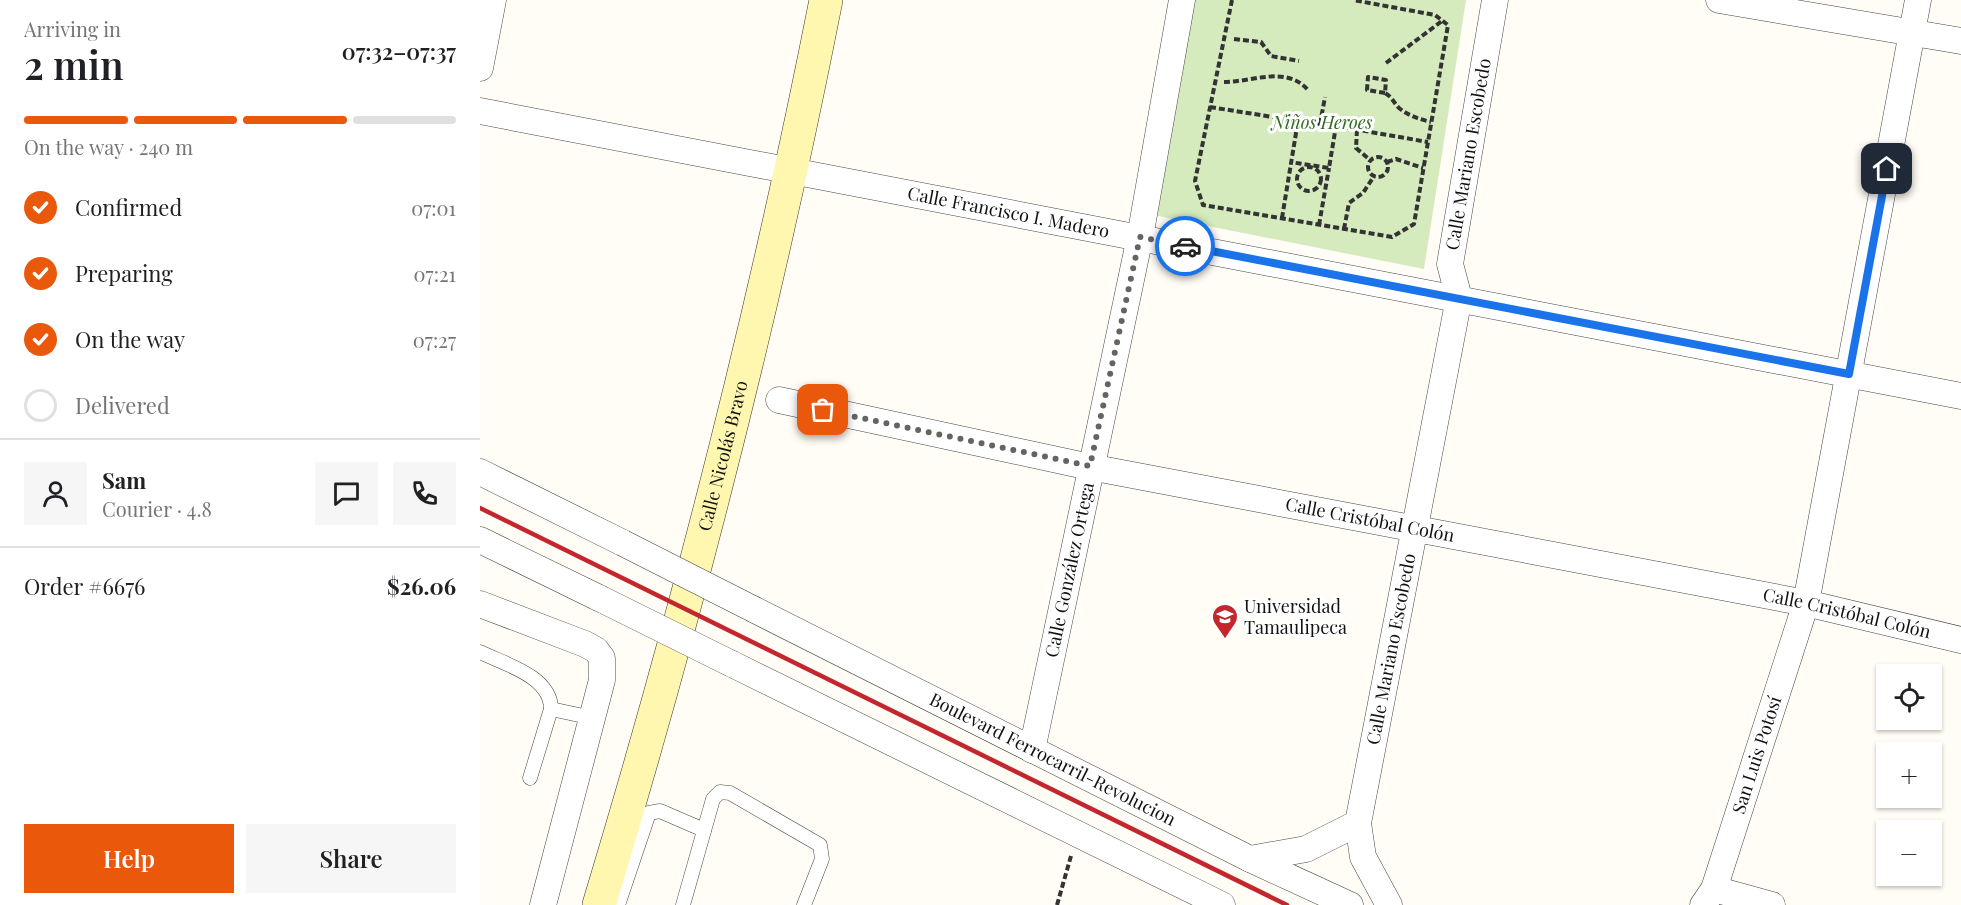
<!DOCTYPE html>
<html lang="en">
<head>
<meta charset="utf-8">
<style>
  body { margin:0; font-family:"Playfair Display",serif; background:#f6f6f6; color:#202124; height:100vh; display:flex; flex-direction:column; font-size:22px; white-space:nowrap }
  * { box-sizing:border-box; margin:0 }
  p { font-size:20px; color:#757577 }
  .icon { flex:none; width:33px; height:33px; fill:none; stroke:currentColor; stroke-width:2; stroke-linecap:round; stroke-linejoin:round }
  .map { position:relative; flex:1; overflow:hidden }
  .details { display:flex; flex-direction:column; background:#fff; width:480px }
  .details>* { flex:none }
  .controls { position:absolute; left:1396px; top:664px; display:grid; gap:12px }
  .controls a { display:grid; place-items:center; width:66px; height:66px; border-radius:0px; background:#fff; box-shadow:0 2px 4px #0004; font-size:30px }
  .pin { position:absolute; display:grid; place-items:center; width:51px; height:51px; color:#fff; margin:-26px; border-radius:12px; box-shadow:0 3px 9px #0006 }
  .courier { position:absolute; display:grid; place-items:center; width:60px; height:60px; margin:-30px; border:4px solid #1a73e8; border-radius:50%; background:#fff; color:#222; box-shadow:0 2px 8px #0007 }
  .head em { font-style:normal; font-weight:600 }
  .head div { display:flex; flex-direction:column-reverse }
  .head { display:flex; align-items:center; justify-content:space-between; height:102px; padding:0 24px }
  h1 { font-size:39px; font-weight:600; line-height:45px }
  .bar { display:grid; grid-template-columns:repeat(4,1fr); gap:9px 6px; align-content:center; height:72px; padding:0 24px }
  .bar i { height:8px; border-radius:4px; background:#e0e0e0 }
  .bar .selected { background:#ea580c }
  .bar p { grid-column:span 4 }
  .line { display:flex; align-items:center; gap:15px; padding:0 24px; border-top:2px solid #e0e0e0 }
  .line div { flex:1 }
  .round { display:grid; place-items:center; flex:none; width:63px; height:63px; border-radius:0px; background:#f6f6f6 }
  ol { padding:0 24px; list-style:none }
  li { display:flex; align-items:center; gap:18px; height:66px }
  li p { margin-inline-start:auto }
  li .icon { padding:6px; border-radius:50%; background:#ea580c; color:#fff; stroke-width:4 }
  li:last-child { color:#757577 }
  li i { width:33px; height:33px; border:3px solid #e0e0e0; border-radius:50% }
  .action { display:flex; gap:12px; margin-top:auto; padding:12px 24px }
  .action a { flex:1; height:69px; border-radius:0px; background:#ea580c; color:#fff; font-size:24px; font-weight:600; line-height:69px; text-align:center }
  .action a+a { background:#f6f6f6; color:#202124 }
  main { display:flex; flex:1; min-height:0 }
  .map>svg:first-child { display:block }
</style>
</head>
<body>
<main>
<section class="details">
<div class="head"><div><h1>2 min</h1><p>Arriving in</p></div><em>07:32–07:37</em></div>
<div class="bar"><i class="selected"></i><i class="selected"></i><i class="selected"></i><i></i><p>On the way · 240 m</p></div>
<ol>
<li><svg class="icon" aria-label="check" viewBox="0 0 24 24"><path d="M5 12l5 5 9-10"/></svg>Confirmed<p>07:01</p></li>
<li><svg class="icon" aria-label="check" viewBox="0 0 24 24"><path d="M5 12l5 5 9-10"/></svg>Preparing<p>07:21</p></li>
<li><svg class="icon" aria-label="check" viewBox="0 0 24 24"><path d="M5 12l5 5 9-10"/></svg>On the way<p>07:27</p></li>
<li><i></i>Delivered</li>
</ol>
<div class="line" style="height:108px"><a class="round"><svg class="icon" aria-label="person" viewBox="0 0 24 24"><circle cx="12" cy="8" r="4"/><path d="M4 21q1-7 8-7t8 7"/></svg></a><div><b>Sam</b><p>Courier · 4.8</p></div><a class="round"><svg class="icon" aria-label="chat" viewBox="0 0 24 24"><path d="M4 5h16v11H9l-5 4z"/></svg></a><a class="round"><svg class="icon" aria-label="phone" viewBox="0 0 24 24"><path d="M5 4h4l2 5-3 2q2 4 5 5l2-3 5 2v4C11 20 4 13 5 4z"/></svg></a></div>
<div class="line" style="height:78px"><div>Order #6676</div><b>$26.06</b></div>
<div class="action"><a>Help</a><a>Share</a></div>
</section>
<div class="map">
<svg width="1481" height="905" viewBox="0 0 1481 905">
  <rect width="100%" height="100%" fill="#fffdf5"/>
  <path fill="#d5ebbd" d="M713,0H986L944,269L673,215Z"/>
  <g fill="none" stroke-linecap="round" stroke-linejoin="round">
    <defs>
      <g id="lane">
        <path d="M0,652C24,664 71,676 71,709L50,778"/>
        <path d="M71,709L113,718"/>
        <path d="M138,905L169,813L180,811L224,830"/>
        <path d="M203,905L233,799L240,792L250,793L340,845L342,859L324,905"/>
      </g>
      <g id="street">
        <path d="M1239,0L1481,41"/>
        <path d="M0,68L13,0"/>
        <path id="s1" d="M0,111L1481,396"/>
        <path id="s2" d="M299,400L610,467L1326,603L1481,640"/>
        <path d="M0,472L143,543"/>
        <path d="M0,540L119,598"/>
        <path d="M0,604L105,644L116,650L122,658V680L63,905"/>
        <path id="s3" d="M275,610L770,859L870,905"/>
        <path d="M252,664L742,905"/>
        <path id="s4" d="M552,750L660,237L702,0"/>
        <path d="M770,859L826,849L878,823"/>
        <path d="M1234,889L1292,905"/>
        <path id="s5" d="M909,905L883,857L878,823L979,298L970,264L1015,0"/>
        <path id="s6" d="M1223,905L1234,889L1326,603L1438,0"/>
      </g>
      <g id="secondary">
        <path id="s7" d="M119,905C209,607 286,305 346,0"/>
      </g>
    </defs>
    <use href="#lane" stroke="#444" stroke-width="15"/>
    <use href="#street" stroke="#444" stroke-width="27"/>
    <use href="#secondary" stroke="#333" stroke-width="34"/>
    <g stroke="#333" stroke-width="4" stroke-dasharray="6 3" stroke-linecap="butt">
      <path d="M752,0L715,181L723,205L912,237L934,224L968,25L955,15L873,0"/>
      <path d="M754,39L781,42L791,56L819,61"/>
      <path d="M906,63L962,21"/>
      <path d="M744,82C773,82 806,65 828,90"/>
      <path d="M905,93L887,90L888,77L906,80L905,93C912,97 914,103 919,108C929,116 939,119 951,122"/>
      <path d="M730,107L818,121"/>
      <path d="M840,124L845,97"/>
      <path d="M856,126L948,142"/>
      <path d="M877,130L876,148L890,160"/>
      <circle cx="898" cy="167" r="10"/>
      <path d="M907,162L916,159L943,168"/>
      <circle cx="829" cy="179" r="12"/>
      <path d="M802,218L818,121L856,126L849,168L810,162"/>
      <path d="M839,225L849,168"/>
      <path d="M864,229L869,203L883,193L894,176"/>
      <path d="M577,905L591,856"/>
    </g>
    <use href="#lane" stroke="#fff" stroke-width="14"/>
    <use href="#street" stroke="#fff" stroke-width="26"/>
    <use href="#secondary" stroke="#fff6b0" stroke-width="33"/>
    <path stroke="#c4262e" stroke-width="4.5" d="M0,508L807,905"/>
    <defs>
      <g id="street-bridge">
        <path d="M143,543L275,610"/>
        <path d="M119,598L252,664"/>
      </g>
    </defs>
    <use href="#street-bridge" stroke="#444" stroke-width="27" stroke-linecap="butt"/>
    <use href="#street-bridge" stroke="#fff" stroke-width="26"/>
  </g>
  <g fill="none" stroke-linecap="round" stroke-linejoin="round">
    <path stroke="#646461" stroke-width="6" stroke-dasharray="0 10.8" d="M343,410L610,466L660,237L705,246"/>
    <path stroke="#1a73e8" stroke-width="8" d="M705,246L1369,374L1407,169"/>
  </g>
  <defs>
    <symbol id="university-pin" viewBox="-11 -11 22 30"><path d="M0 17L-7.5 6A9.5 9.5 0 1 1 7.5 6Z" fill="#c4262e" stroke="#fff"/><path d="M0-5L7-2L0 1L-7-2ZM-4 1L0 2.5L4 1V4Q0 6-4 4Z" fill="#fff"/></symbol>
  </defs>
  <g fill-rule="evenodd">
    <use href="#university-pin" x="730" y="602" width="30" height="40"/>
  </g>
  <g text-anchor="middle" stroke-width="6" stroke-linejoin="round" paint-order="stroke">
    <g font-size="18" font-style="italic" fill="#2f6b1f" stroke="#fff">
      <text x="842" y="129">Niños Heroes</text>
    </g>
    <g font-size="18" fill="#111" stroke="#fff">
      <text dy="6" stroke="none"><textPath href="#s5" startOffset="770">Calle Mariano Escobedo</textPath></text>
      <text dy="6" stroke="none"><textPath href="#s1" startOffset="538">Calle Francisco I. Madero</textPath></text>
      <text dy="6" stroke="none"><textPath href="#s7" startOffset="466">Calle Nicolás Bravo</textPath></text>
      <text dy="6" stroke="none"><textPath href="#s2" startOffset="603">Calle Cristóbal Colón</textPath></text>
      <text dy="6" stroke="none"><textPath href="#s4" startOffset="184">Calle González Ortega</textPath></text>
      <text dy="6" stroke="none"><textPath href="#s2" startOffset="1089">Calle Cristóbal Colón</textPath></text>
      <text dy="6" stroke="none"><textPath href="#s5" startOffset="266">Calle Mariano Escobedo</textPath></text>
      <text dy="6" stroke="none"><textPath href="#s6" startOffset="160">San Luis Potosí</textPath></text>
      <text dy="6" stroke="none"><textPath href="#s3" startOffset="333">Boulevard Ferrocarril-Revolucion</textPath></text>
    </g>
    <g font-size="18" fill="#111" stroke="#fff" text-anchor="start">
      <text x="764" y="613">Universidad<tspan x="764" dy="21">Tamaulipeca</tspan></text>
    </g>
  </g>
</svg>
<div class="controls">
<a><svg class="icon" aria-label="locate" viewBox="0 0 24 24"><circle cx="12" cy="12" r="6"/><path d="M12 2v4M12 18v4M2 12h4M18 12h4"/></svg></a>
<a>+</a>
<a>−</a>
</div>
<div class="pin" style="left:343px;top:410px;background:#ea580c"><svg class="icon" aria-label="bag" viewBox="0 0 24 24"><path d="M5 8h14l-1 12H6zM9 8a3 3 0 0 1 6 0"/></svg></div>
<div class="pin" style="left:1407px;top:169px;background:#1f2937"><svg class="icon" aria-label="home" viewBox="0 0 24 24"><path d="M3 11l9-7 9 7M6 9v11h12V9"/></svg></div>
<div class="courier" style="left:705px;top:246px"><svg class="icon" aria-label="car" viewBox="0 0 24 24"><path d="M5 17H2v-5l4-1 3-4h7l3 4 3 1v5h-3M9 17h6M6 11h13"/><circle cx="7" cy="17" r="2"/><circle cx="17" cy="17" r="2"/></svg></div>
</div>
</main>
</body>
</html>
